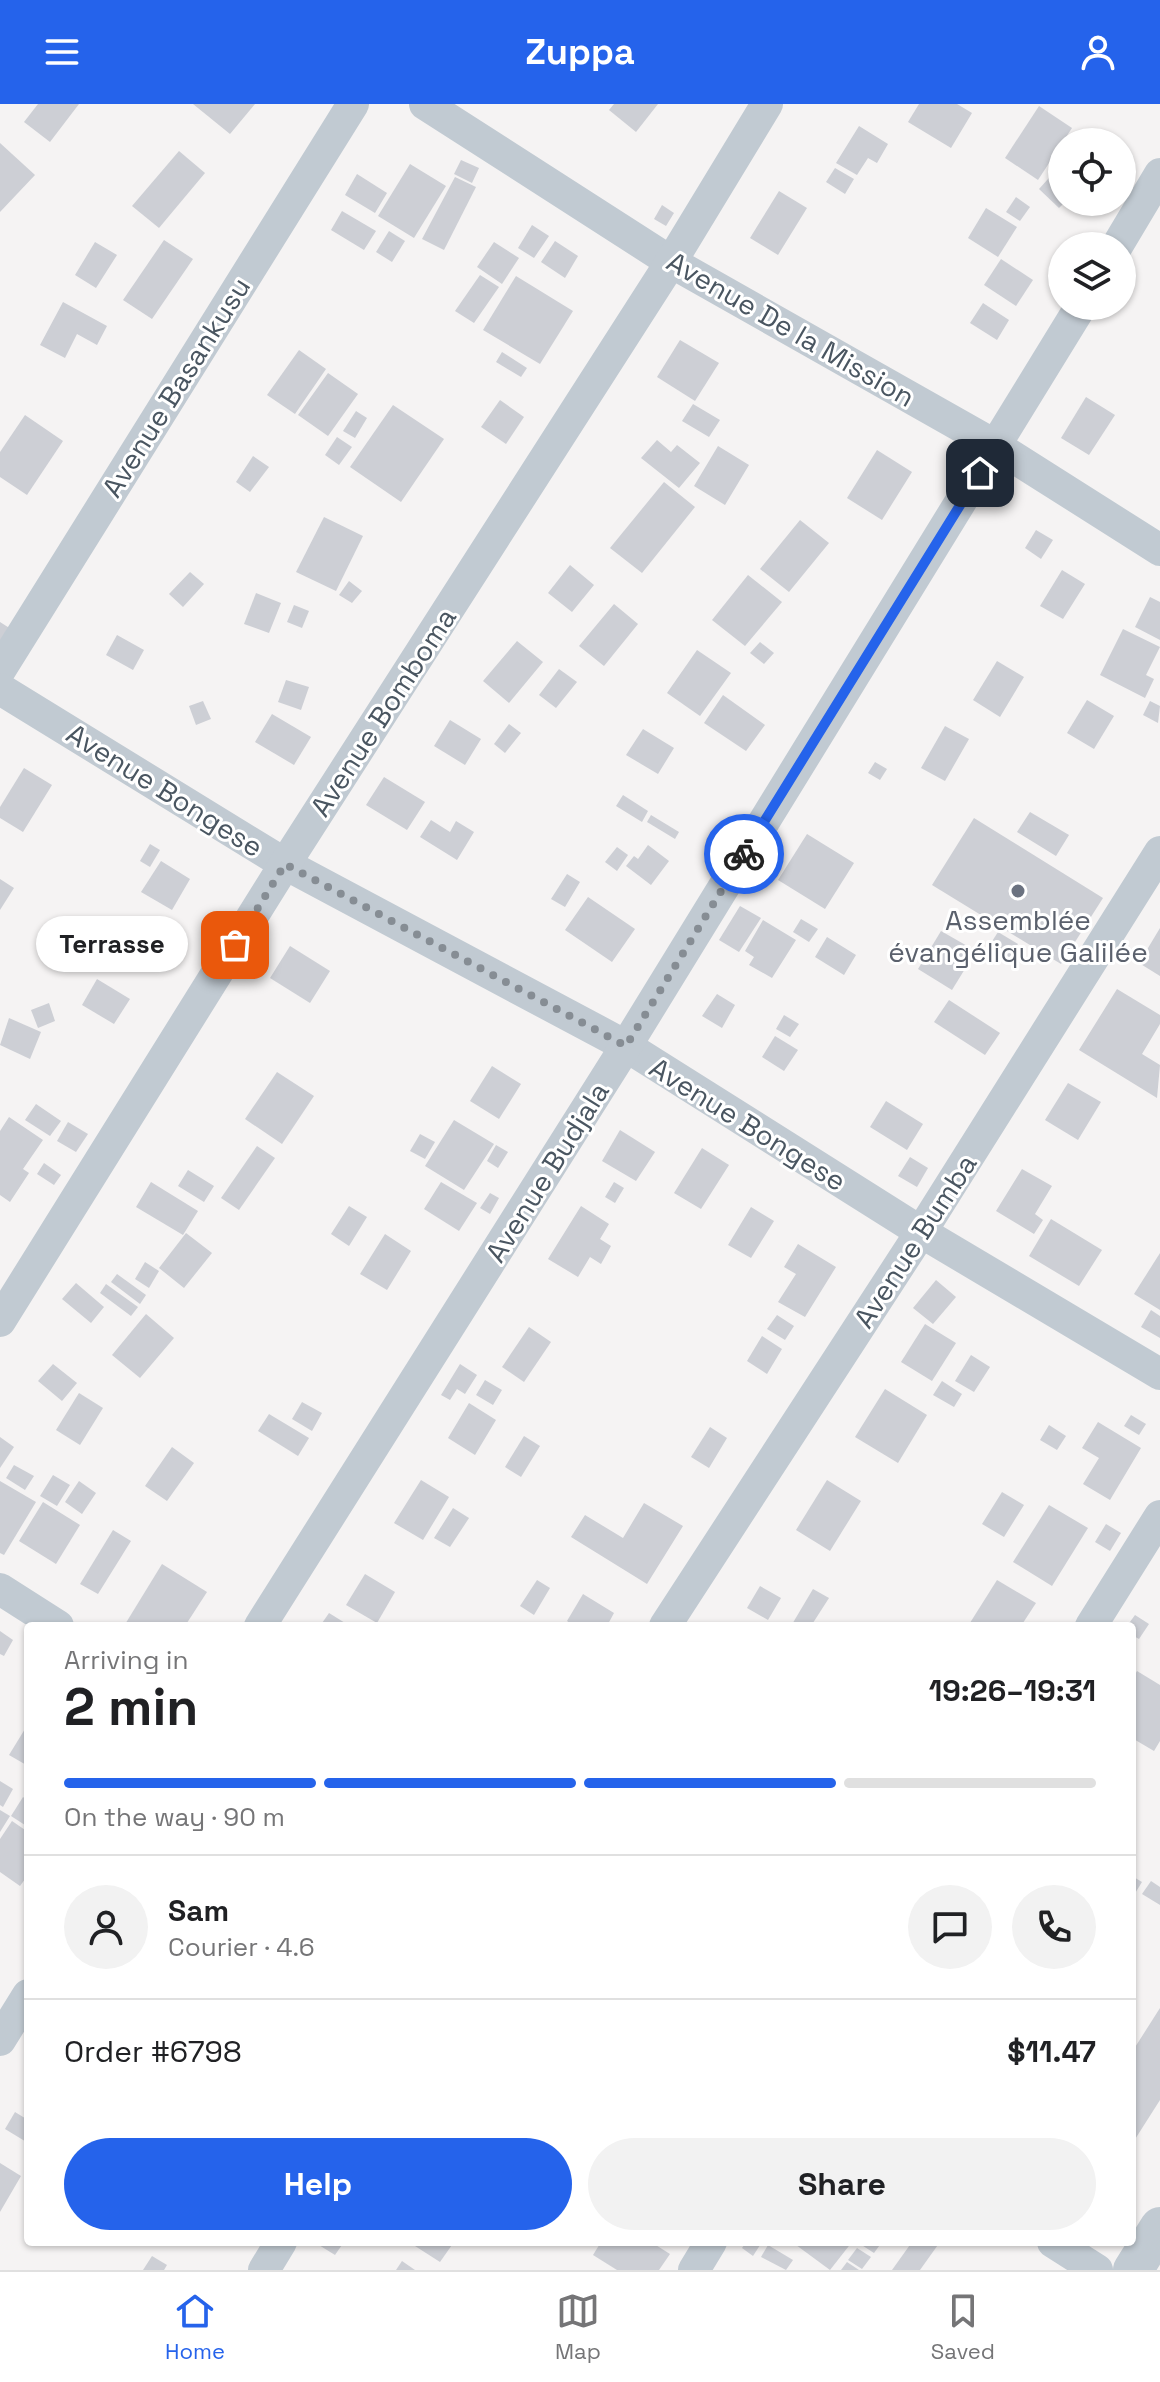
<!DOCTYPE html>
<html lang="en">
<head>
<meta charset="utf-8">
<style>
  body { margin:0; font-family:"Space Grotesk",sans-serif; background:#f2f2f2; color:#202124; height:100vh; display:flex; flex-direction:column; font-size:30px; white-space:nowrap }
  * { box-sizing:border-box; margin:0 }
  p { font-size:26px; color:#757577 }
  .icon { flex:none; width:44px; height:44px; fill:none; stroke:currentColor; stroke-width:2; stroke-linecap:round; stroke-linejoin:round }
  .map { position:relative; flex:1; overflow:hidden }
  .sheet { position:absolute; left:24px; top:1518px; width:1112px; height:624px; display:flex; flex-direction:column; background:#fff; border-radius:8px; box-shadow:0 2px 6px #0004 }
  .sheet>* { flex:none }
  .tools { position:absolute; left:1048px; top:24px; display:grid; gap:16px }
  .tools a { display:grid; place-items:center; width:88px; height:88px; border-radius:50%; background:#fff; box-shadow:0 2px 6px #0004; font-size:40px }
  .pin { position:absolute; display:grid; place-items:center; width:68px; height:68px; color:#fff; margin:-34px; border-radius:16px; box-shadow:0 4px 12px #0006 }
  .courier { position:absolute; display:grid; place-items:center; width:80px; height:80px; margin:-40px; border:6px solid #2563eb; border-radius:50%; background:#fff; color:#222; box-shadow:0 2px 10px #0007 }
  .bubble { position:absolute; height:56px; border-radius:28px; background:#fff; box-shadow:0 2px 6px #0004; font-size:26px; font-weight:600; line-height:56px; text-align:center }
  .head em { font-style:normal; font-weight:600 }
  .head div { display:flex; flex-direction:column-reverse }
  .head { display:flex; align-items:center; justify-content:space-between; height:136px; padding:0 40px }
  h1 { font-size:52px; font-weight:600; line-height:60px }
  .bar { display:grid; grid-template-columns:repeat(4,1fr); gap:12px 8px; align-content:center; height:96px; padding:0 40px }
  .bar i { height:10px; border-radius:6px; background:#e0e0e0 }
  .bar .active { background:#2563eb }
  .bar p { grid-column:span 4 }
  .line { display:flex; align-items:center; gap:20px; padding:0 40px; border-top:2px solid #e0e0e0 }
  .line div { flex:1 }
  .round { display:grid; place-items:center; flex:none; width:84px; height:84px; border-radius:42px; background:#f2f2f2 }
  .cta { display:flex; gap:16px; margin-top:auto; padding:16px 40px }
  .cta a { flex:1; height:92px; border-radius:48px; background:#2563eb; color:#fff; font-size:32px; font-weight:600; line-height:92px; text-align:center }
  .cta a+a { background:#f2f2f2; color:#202124 }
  header { display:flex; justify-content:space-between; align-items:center; height:104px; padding:0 40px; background:#2563eb; color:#fff; font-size:36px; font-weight:600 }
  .tabs { display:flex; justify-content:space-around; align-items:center; height:112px; border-top:2px solid #e0e0e0; background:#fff; font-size:22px; color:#757577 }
  .tabs a { display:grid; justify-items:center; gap:4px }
  .tabs .active { color:#2563eb }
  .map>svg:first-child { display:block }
</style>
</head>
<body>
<header><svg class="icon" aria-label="menu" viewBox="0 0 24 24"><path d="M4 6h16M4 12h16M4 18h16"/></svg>Zuppa<svg class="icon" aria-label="person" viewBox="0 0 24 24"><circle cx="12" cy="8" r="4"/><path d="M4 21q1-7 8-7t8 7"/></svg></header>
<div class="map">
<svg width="1160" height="2166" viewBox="0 0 1160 2166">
  <rect width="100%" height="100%" fill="#f5f3f3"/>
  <g fill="#cdcfd5">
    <path d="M38,0H79L50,38L24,18Z"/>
    <path d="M193,0H255L230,30Z"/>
    <path d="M614,0H658L636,28L609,6Z"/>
    <path d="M919,0H957L972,9L951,44L908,18Z"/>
    <path d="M1039,2L1072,24L1038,76L1005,54Z"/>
    <path d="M859,22L888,40L877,59L868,54L857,71L836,59Z"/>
    <path d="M0,39L35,71L0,108Z"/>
    <path d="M179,47L205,69L159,124L132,102Z"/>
    <path d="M461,56L479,64L472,79L454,70Z"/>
    <path d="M410,60L446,82L414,134L378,112Z"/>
    <path d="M835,64L854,75L845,90L826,78Z"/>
    <path d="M1057,65L1062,70L1065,98L1059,104L1039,85Z"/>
    <path d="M357,70L387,89L375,109L345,91Z"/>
    <path d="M455,73L476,83L444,146L422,135Z"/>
    <path d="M779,87L807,104L778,151L750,134Z"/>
    <path d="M1016,93L1030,103L1020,117L1006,108Z"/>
    <path d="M662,101L674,109L666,122L654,115Z"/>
    <path d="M986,104L1017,123L998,153L968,134Z"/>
    <path d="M342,107L376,127L364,146L331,126Z"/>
    <path d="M532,121L549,132L534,154L518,144Z"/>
    <path d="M389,127L405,137L392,158L376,148Z"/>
    <path d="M164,136L193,155L152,215L123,196Z"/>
    <path d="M555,137L578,152L565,174L541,158Z"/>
    <path d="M95,138L117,151L96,184L75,171Z"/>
    <path d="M494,138L519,154L502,180L477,163Z"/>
    <path d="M1001,155L1033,176L1016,202L984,181Z"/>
    <path d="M480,171L499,183L474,219L455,207Z"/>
    <path d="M516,172L573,207L540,260L483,226Z"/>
    <path d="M63,198L107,222L97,241L77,230L65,254L40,241Z"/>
    <path d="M983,199L1009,216L997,236L970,219Z"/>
    <path d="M680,236L719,259L695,297L657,273Z"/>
    <path d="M299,246L326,265L295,310L267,291Z"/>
    <path d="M502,248L527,264L521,273L496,258Z"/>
    <path d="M328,269L358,290L328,332L298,311Z"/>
    <path d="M1086,293L1115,311L1089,351L1061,334Z"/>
    <path d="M500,296L524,313L506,340L481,323Z"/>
    <path d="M693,300L720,316L709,333L682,317Z"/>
    <path d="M393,301L444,335L401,398L350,363Z"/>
    <path d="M356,307L367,314L355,334L343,327Z"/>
    <path d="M25,311L63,337L27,391L0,373V348Z"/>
    <path d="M337,333L352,343L339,361L325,351Z"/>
    <path d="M657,336L671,348L677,341L700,359L679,384L641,354Z"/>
    <path d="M718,342L749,361L725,401L694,382Z"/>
    <path d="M877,346L912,368L882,416L847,394Z"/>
    <path d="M253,352L269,363L250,388L236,378Z"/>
    <path d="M664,378L695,403L642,469L610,444Z"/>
    <path d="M324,413L363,432L336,487L296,468Z"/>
    <path d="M800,416L829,439L789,488L760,465Z"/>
    <path d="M1036,426L1053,436L1041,455L1025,444Z"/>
    <path d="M570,461L594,481L572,508L548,489Z"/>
    <path d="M1062,466L1085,480L1063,515L1040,502Z"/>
    <path d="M190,468L204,480L183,503L169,490Z"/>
    <path d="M748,471L782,498L745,542L712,516Z"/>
    <path d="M349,477L362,487L352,499L339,491Z"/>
    <path d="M256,489L281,499L269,529L244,520Z"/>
    <path d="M1150,493L1160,498V536L1135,523Z"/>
    <path d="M614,500L638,520L604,562L579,542Z"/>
    <path d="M294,501L309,507L302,524L287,518Z"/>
    <path d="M0,518L11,525L0,543Z"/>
    <path d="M1123,525L1160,543L1146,571L1154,575L1145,594L1100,571Z"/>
    <path d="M117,531L144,546L133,566L106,551Z"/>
    <path d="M517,537L543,558L509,599L483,577Z"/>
    <path d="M760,538L774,549L764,560L750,549Z"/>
    <path d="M697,546L731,569L700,612L667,589Z"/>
    <path d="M997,557L1024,573L1000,613L973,596Z"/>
    <path d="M559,565L577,578L556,604L539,591Z"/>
    <path d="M286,576L309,583L301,606L278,598Z"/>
    <path d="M723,591L765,621L746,647L704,619Z"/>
    <path d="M1087,596L1114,612L1094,645L1067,629Z"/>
    <path d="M203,597L211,615L196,621L189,602Z"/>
    <path d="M1150,597L1160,602L1158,619L1143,611Z"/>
    <path d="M272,610L311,633L294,661L255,638Z"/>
    <path d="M450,616L481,635L465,661L434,642Z"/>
    <path d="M509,620L521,629L505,649L494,640Z"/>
    <path d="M945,622L969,635L945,677L921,664Z"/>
    <path d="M643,625L674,644L658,670L626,651Z"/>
    <path d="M875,658L887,665L880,676L868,669Z"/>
    <path d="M24,664L52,681L23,728L0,714V703Z"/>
    <path d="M384,673L425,698L407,726L366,701Z"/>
    <path d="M623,691L648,707L642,718L616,702Z"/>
    <path d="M1030,708L1069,731L1056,752L1017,728Z"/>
    <path d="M651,711L679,728L675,735L647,718Z"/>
    <path d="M974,714L1103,794L1061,860L932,781Z"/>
    <path d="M431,716L450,728L456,717L474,728L457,756L420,733Z"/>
    <path d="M807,730L854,759L825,805L778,776Z"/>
    <path d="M150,740L160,746L150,763L140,757Z"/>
    <path d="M648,741L669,757L651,781L626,762L634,752L638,755Z"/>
    <path d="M617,743L628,751L617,767L605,758Z"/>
    <path d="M161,757L190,775L172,806L141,788Z"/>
    <path d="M567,770L580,778L565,803L551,795Z"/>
    <path d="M0,775L14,784L0,806Z"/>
    <path d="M588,793L635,825L612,858L565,826Z"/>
    <path d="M740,802L761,814L739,848L719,836Z"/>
    <path d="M801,815L818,825L809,838L793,828Z"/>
    <path d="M763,816L796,836L772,874L749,861L754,853L745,847Z"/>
    <path d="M1160,824V872L1139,859Z"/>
    <path d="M941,827L976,847L952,886L918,865Z"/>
    <path d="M998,828L1018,840L1007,857L987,845Z"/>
    <path d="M827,833L856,851L844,871L815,853Z"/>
    <path d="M290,842L330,867L310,899L270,874Z"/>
    <path d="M97,875L130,895L114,920L82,901Z"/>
    <path d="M1117,885L1160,911V920L1142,950L1160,961L1157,994L1079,946Z"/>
    <path d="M717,890L735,901L722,924L702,912Z"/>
    <path d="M949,896L1000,929L985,951L934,918Z"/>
    <path d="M49,899L55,917L38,924L31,906Z"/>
    <path d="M784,911L799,920L790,933L776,925Z"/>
    <path d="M9,914L41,928L30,955L0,941Z"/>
    <path d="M775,932L798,946L784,967L762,953Z"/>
    <path d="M492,962L521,980L499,1015L470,997Z"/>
    <path d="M277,968L314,992L282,1040L245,1015Z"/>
    <path d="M1068,979L1101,998L1078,1036L1045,1016Z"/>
    <path d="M886,997L923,1020L907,1046L870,1023Z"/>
    <path d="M36,1000L61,1017L50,1032L25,1016Z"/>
    <path d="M9,1013L43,1036L23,1065L29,1069L10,1098L0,1091V1027Z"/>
    <path d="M454,1016L494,1040L464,1086L425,1062Z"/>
    <path d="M68,1018L88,1030L76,1048L57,1037Z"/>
    <path d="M620,1026L655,1048L636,1077L602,1057Z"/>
    <path d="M420,1030L435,1038L425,1055L410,1047Z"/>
    <path d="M496,1041L508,1048L498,1064L487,1057Z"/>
    <path d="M257,1042L275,1054L239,1106L221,1094Z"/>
    <path d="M702,1044L729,1061L701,1105L674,1089Z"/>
    <path d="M910,1053L928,1064L917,1083L898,1072Z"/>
    <path d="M44,1059L61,1071L54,1081L37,1070Z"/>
    <path d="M1022,1065L1052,1082L1035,1110L1043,1116L1034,1130L996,1107Z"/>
    <path d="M188,1066L214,1082L204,1098L178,1082Z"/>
    <path d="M151,1078L198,1107L183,1131L136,1103Z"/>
    <path d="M441,1078L477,1099L459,1127L424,1105Z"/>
    <path d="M614,1078L624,1084L615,1099L605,1093Z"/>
    <path d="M490,1089L499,1094L490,1110L480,1104Z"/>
    <path d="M349,1102L367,1113L349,1142L331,1130Z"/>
    <path d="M581,1102L609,1120L600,1135L611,1142L601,1160L590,1153L578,1173L548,1155Z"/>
    <path d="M751,1103L774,1117L751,1154L728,1141Z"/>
    <path d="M1051,1115L1102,1146L1079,1182L1029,1152Z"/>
    <path d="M186,1129L212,1149L184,1184L159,1164Z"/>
    <path d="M385,1130L411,1147L387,1186L360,1170Z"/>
    <path d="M798,1140L836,1163L805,1213L778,1198L796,1170L784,1163Z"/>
    <path d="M1160,1149V1206L1134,1190Z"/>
    <path d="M145,1158L159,1167L149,1184L135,1175Z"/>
    <path d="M117,1170L146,1191L140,1200L111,1178Z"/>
    <path d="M936,1176L956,1193L933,1220L913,1204Z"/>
    <path d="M76,1179L104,1203L91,1219L62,1195Z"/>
    <path d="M106,1180L138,1203L131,1212L100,1189Z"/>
    <path d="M1151,1206L1160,1212V1234L1141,1223Z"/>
    <path d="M146,1210L174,1234L140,1274L112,1251Z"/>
    <path d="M777,1211L794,1222L785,1236L767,1225Z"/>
    <path d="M925,1220L956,1239L932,1277L901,1258Z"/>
    <path d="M529,1223L551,1238L524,1278L502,1263Z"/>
    <path d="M762,1232L782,1245L767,1270L747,1257Z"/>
    <path d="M971,1251L990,1263L974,1288L955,1277Z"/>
    <path d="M53,1260L77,1279L62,1297L38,1277Z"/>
    <path d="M460,1260L477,1271L465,1290L457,1285L450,1296L441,1291Z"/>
    <path d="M485,1276L502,1286L493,1301L476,1291Z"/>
    <path d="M942,1277L962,1290L954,1303L933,1291Z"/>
    <path d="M885,1285L927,1311L898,1359L855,1333Z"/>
    <path d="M79,1289L103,1304L80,1341L56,1326Z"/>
    <path d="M302,1298L322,1309L312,1327L292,1315Z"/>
    <path d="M469,1299L496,1316L475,1351L448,1334Z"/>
    <path d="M269,1310L309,1334L298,1352L258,1327Z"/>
    <path d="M1131,1311L1146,1320L1139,1331L1124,1322Z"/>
    <path d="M1098,1318L1141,1344L1110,1396L1083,1380L1099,1354L1082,1344Z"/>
    <path d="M1049,1321L1066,1332L1057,1346L1040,1336Z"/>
    <path d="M710,1323L727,1334L709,1364L691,1353Z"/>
    <path d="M524,1332L540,1342L521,1373L505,1363Z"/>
    <path d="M0,1333L14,1343L0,1364Z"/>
    <path d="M172,1343L194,1359L167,1397L145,1382Z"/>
    <path d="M14,1361L34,1372L25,1386L6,1374Z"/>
    <path d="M53,1371L70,1381L57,1402L40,1392Z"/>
    <path d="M421,1376L449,1393L423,1436L394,1419Z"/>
    <path d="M827,1376L861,1397L830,1447L796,1426Z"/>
    <path d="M0,1377L36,1398L4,1451L0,1449Z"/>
    <path d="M79,1377L96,1389L82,1410L65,1398Z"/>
    <path d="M1002,1388L1024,1401L1004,1433L982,1420Z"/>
    <path d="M43,1398L80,1421L56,1460L19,1437Z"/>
    <path d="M644,1399L683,1422L647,1480L571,1433L585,1411L623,1434Z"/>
    <path d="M1049,1401L1088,1424L1052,1482L1013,1458Z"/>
    <path d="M453,1404L469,1414L450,1443L434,1434Z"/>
    <path d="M1106,1420L1121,1429L1110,1447L1095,1438Z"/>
    <path d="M113,1426L131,1437L98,1490L80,1480Z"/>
    <path d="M162,1460L207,1488L185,1522H124Z"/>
    <path d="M365,1470L395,1488L377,1519L346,1501Z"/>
    <path d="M537,1476L550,1484L534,1511L520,1502Z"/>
    <path d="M997,1476L1036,1499L1021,1522H968Z"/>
    <path d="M760,1482L781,1494L768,1516L747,1504Z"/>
    <path d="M813,1485L829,1494L811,1522H791Z"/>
    <path d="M583,1490L614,1509L607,1522H574L567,1517Z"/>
    <path d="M329,1509L350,1522H320Z"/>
    <path d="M1135,1511L1149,1520L1139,1535L1132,1531V1522H1127Z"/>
    <path d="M0,1527L13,1536L4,1552L0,1550Z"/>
    <path d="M1137,1567L1160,1581V1637L1154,1647L1132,1634V1576Z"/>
    <path d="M28,1620V1662L9,1651Z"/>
    <path d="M0,1677L13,1685L3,1703L0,1701Z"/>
    <path d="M23,1693L28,1697V1723L11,1712Z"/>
    <path d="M0,1706L10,1712L0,1728Z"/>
    <path d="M12,1717L28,1728V1771L20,1782L0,1768V1735Z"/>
    <path d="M1132,1772L1142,1778L1134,1791L1132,1790Z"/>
    <path d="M1151,1777L1160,1783V1801L1142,1790Z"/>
    <path d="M1160,1904V1996L1132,2040V1948Z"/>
    <path d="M15,2008L28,2016V2039L5,2025Z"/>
    <path d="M0,2059L21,2072L0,2108Z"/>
    <path d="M314,2138H344L335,2151Z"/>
    <path d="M418,2138H454L440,2158L415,2142Z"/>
    <path d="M601,2138H651L670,2150L659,2166H617L593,2151Z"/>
    <path d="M746,2138H762L753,2152L742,2144Z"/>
    <path d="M792,2138H852L830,2166Z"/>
    <path d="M857,2138H882L874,2149Z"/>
    <path d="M912,2138H940L920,2166H892Z"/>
    <path d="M768,2141L793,2156L786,2166L761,2153Z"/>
    <path d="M857,2144L871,2153L862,2165L848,2156Z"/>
    <path d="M152,2152L167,2161L164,2166H143Z"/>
    <path d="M402,2157L415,2166H396Z"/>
    <path d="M847,2158L859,2166H841Z"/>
  </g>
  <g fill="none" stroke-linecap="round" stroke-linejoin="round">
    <g stroke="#c1cad2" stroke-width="32">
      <path d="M425,0L671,158L996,342L1160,446"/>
      <path d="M1117,142L1160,70"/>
      <path d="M0,566L353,0"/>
      <path d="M0,585L285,760L626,942L921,1128L1160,1270"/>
      <path d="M0,1217L285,760L671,158L767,0"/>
      <path d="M0,1485L58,1522"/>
      <path d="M260,1522L626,942L1081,202"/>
      <path d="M665,1522L921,1128L1160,748"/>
      <path d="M1091,1522L1160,1412"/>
      <path d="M0,1936L28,1891"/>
      <path d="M1053,2138L1097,2166"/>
      <path d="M264,2166L281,2138"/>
      <path d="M694,2166L711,2138"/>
    </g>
    <path stroke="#c1cad2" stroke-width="40" d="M1133,2166L1160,2123"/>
  </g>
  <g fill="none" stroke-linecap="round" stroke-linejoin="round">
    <path stroke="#868d94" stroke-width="8" stroke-dasharray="0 14.4" d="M235,841L285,760L626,942L744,750"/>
    <path stroke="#2563eb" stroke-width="10" d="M744,750L980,369"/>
  </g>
  <circle fill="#6b7280" stroke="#fff" stroke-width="3" cx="1018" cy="787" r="8"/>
  <g text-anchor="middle" stroke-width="6" stroke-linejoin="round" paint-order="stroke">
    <g font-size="28" fill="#4a5661" stroke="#fff">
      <text transform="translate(791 225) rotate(30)" y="10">Avenue De la Mission</text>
      <text transform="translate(176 283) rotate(-58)" y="10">Avenue Basankusu</text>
      <text transform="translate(383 608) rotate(-57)" y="10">Avenue Bomboma</text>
      <text transform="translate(165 686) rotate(32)" y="10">Avenue Bongese</text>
      <text transform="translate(748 1020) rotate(32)" y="10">Avenue Bongese</text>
      <text transform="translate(547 1068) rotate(-58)" y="10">Avenue Budjala</text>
      <text transform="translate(915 1137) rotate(-57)" y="10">Avenue Bumba</text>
    </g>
    <g font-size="28" fill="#5b616d" stroke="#fff">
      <text x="1018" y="826">Assemblée<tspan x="1018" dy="32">évangélique Galilée</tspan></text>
    </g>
  </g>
</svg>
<div class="tools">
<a><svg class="icon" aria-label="locate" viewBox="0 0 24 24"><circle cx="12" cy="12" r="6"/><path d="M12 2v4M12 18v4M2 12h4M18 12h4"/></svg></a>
<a><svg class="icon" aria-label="layers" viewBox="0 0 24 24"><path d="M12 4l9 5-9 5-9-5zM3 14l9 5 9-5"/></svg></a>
</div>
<div class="pin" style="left:235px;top:841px;background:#ea580c"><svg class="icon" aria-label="bag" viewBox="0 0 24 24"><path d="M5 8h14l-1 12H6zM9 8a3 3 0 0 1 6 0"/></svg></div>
<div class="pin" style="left:980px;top:369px;background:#1f2937"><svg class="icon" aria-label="home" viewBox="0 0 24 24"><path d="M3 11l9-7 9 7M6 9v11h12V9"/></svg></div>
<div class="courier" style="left:744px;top:750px"><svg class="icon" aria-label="bike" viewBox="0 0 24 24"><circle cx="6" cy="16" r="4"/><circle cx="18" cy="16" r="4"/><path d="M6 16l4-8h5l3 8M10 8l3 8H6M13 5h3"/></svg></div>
<div class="bubble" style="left:36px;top:812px;width:152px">Terrasse</div>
<section class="sheet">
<div class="head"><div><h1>2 min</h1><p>Arriving in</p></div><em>19:26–19:31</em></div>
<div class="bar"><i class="active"></i><i class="active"></i><i class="active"></i><i></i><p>On the way · 90 m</p></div>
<div class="line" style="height:144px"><a class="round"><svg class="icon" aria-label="person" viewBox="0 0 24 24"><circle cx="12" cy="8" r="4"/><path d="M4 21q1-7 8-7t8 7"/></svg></a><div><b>Sam</b><p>Courier · 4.6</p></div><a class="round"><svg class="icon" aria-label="chat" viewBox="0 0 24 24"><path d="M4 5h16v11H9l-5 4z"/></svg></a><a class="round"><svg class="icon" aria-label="phone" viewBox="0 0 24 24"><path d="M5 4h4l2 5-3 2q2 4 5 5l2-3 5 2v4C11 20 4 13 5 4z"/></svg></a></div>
<div class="line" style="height:104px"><div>Order #6798</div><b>$11.47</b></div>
<div class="cta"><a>Help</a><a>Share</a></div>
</section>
</div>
<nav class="tabs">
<a class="active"><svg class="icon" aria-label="home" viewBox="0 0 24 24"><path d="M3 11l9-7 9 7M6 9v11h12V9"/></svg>Home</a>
<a><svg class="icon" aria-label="map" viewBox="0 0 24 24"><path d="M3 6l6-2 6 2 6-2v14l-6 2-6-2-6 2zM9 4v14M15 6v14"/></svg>Map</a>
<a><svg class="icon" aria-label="saved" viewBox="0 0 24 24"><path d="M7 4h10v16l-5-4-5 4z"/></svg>Saved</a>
</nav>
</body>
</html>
